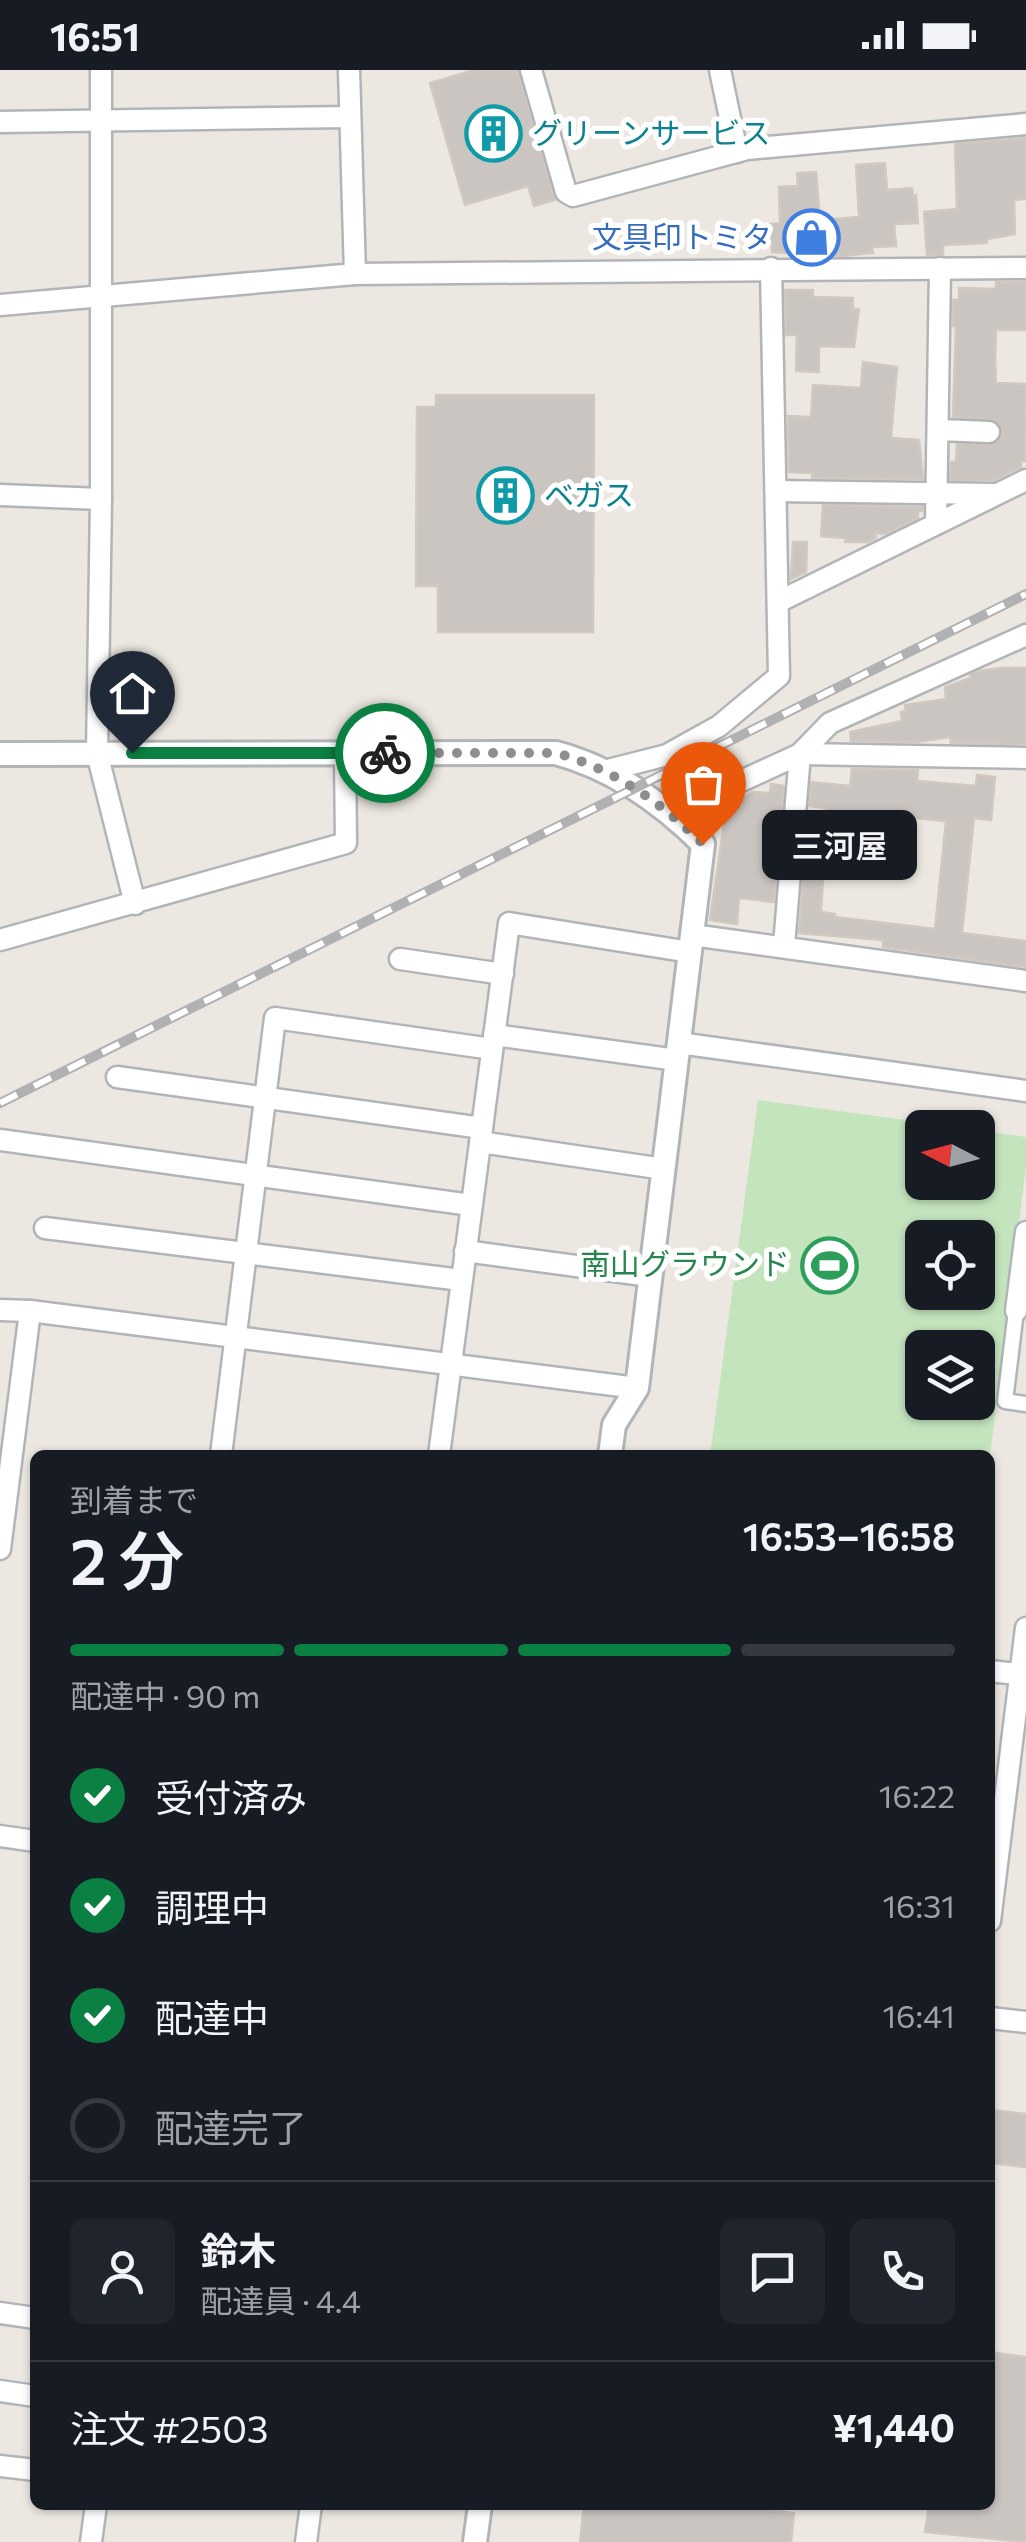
<!DOCTYPE html>
<html lang="ja">
<head>
<meta charset="utf-8">
<style>
  body { margin:0; font-family:Commissioner,"Noto Sans JP",sans-serif; background:#20242c; color:#f1f3f6; height:100vh; display:flex; flex-direction:column; font-size:38px; white-space:nowrap }
  * { box-sizing:border-box; margin:0 }
  p { font-size:32px; color:#9ea1a6 }
  .icon { flex:none; width:55px; height:55px; fill:none; stroke:currentColor; stroke-width:2; stroke-linecap:round; stroke-linejoin:round }
  .map { position:relative; flex:1; overflow:hidden }
  .drawer { position:absolute; left:30px; top:1380px; width:965px; height:1060px; display:flex; flex-direction:column; background:#171b24; border-radius:15px; box-shadow:0 2px 8px #0004 }
  .drawer>* { flex:none }
  .needle { width:65px; rotate:276deg }
  .tools { position:absolute; left:905px; top:1040px; display:grid; gap:20px }
  .tools a { display:grid; place-items:center; width:90px; height:90px; border-radius:15px; background:#171b24; box-shadow:0 2px 8px #0004; font-size:50px }
  .pin { position:absolute; display:grid; place-items:center; width:85px; height:85px; color:#fff; margin:-102px -42px; border-radius:50% 50% 50% 0; rotate:-45deg; box-shadow:0 0 10px #0007 }
  .pin .icon { rotate:45deg }
  .courier { position:absolute; display:grid; place-items:center; width:100px; height:100px; margin:-50px; border:8px solid #0b8043; border-radius:50%; background:#fff; color:#222; box-shadow:0 2px 12px #0007 }
  .bubble { position:absolute; height:70px; border-radius:15px; background:#171b24; box-shadow:0 2px 8px #0004; font-size:32px; font-weight:600; line-height:70px; text-align:center }
  .headline em { font-style:normal; font-weight:600 }
  .headline div { display:flex; flex-direction:column-reverse }
  .headline { display:flex; align-items:center; justify-content:space-between; height:170px; padding:0 40px }
  h1 { font-size:65px; font-weight:600; line-height:75px }
  .bar { display:grid; grid-template-columns:repeat(4,1fr); gap:15px 10px; align-content:center; height:120px; padding:0 40px }
  .bar i { height:12px; border-radius:8px; background:#363941 }
  .bar .selected { background:#0b8043 }
  .bar p { grid-column:span 4 }
  .line { display:flex; align-items:center; gap:25px; padding:0 40px; border-top:2px solid #363941 }
  .line div { flex:1 }
  .round { display:grid; place-items:center; flex:none; width:105px; height:105px; border-radius:15px; background:#20242c }
  ol { padding:0 40px; list-style:none }
  li { display:flex; align-items:center; gap:30px; height:110px }
  li p { margin-inline-start:auto }
  li .icon { padding:10px; border-radius:50%; background:#0b8043; color:#fff; stroke-width:4 }
  li:last-child { color:#9ea1a6 }
  li i { width:55px; height:55px; border:5px solid #363941; border-radius:50% }
  .status { display:flex; justify-content:space-between; align-items:center; height:70px; padding:0 50px; background:#171b24; direction:ltr }
  .status svg { height:28px; fill:currentColor }
  .map>svg:first-child { display:block }
</style>
</head>
<body>
<div class="status"><b>16:51</b><svg viewBox="0 0 49 12"><path d="M0 12V9h3v3zM5 12V6h3v6zM10 12V3h3v9zM15 12V0h3v12zM26 1h20v11H26zM47 4h2v5h-2z"/></svg></div>
<div class="map">
<svg width="1026" height="2472" viewBox="0 0 1026 2472">
  <rect width="100%" height="100%" fill="#ece8e1"/>
  <path fill="#c4e4be" fill-rule="evenodd" d="M758,1030L957,1057L922,1058V1112H978V1060L1026,1067V1097L990,1385H710ZM922,1168H978V1222H922ZM922,1278H978V1332H922Z"/>
  <g fill="#cac5c0" stroke="#d1c8c0" stroke-width="2.5">
    <path d="M474,0H518L555,130L534,136L528,116L465,135L430,13Z"/>
    <path d="M1026,68V129L1014,130L1015,164L987,169V173L943,175V185H927L924,142L957,139L955,74Z"/>
    <path d="M885,93L887,120L912,118L913,126L916,125L918,153L894,154L896,176L872,177L873,183L843,186L772,182L770,154L780,153L779,117L798,116L797,103L816,102L820,150L859,147L856,95Z"/>
    <path d="M996,212H1026V260H996L995,289L996,313L1026,314L1025,391H1021V397L994,410H950L951,392H956L957,374H994L1003,364L995,350L953,347L956,256H953V230H959V218L996,219Z"/>
    <path d="M785,220H813V227L853,228V239H859L854,277L819,276V302L796,301L797,265H786Z"/>
    <path d="M863,292L897,297L891,368L919,370L923,409L812,408L813,403L789,402L788,346L811,347L813,315L861,318Z"/>
    <path d="M436,325H594L593,562H438V516H416L417,337H436Z"/>
    <path d="M823,435L923,437L922,441H918V448L885,464L876,463V468L868,472H845L846,468L821,466Z"/>
    <path d="M793,472H807L806,502L791,509Z"/>
    <path d="M1000,598H1026V674L951,673L950,667L917,672L851,671L850,662L902,651L901,642L906,641L905,635L946,629L945,617L971,608L970,605L979,601Z"/>
    <path d="M852,699L918,700L917,711L976,716L977,705L995,707L991,750L974,748L962,863L1026,871V897L883,877V870L799,863L805,790L824,792L821,842L835,844V847L935,859L946,751L892,746L891,761H824L826,738L809,736L811,712L850,716Z"/>
    <path d="M771,714L784,716L774,832L739,828L737,854L710,850L726,740L752,722L770,723Z"/>
    <path d="M990,2040L1026,2044V2097L990,2093Z"/>
    <path d="M990,2282L1026,2287V2472L925,2462L929,2435H990Z"/>
    <path d="M584,2435H717L794,2443L791,2472H580Z"/>
  </g>
  <g fill="none" stroke-linecap="round" stroke-linejoin="round">
    <defs>
      <path id="pedestrian" d="M1016,1241L1005,1331L1026,1334"/>
      <g id="minor">
        <path d="M101,0V429L97,683L135,834"/>
        <path d="M349,0L355,204"/>
        <path d="M531,0L566,122L573,126L747,79L1026,54"/>
        <path d="M720,0L737,82"/>
        <path d="M0,52L350,47"/>
        <path d="M0,235L355,204L1026,198"/>
        <path d="M938,360L989,362"/>
        <path d="M776,421L994,424"/>
        <path d="M0,425L101,429"/>
        <path d="M936,454L940,198"/>
        <path d="M778,532L1026,410"/>
        <path d="M800,684L1026,688"/>
        <path d="M604,701L667,685L719,656L779,606L771,198"/>
        <path d="M672,743L800,684L830,653L1026,565"/>
        <path d="M692,865L1026,911"/>
        <path d="M0,870L346,773L345,683"/>
        <path d="M784,875L800,684"/>
        <path d="M400,889L503,904"/>
        <path d="M494,965L677,990"/>
        <path d="M679,973L1026,1021"/>
        <path d="M117,1007L482,1058"/>
        <path d="M0,1070L471,1135"/>
        <path d="M480,1072L664,1099"/>
        <path d="M45,1158L461,1210"/>
        <path d="M465,1181L650,1206"/>
        <path d="M0,1240L30,1241L637,1318"/>
        <path d="M1016,1241L1026,1162"/>
        <path d="M221,1385L275,948L492,979"/>
        <path d="M439,1385L509,853L690,882"/>
        <path d="M0,1479L30,1241"/>
        <path d="M990,1601L1026,1605"/>
        <path d="M0,1766L35,1771"/>
        <path d="M990,1851L1026,1558"/>
        <path d="M990,1948L1026,1952"/>
        <path d="M0,2243L35,2248"/>
        <path d="M0,2321L35,2326"/>
        <path d="M0,2396L35,2400"/>
        <path d="M91,2472L96,2435"/>
        <path d="M306,2472L311,2435"/>
      </g>
      <g id="tertiary">
        <path d="M0,684L556,683C612,698 662,733 703,774L637,1318L614,1355L610,1385"/>
        <path d="M475,2472L480,2435"/>
      </g>
    </defs>
    <use href="#pedestrian" stroke="#b2b5b8" stroke-width="19"/>
    <use href="#minor" stroke="#b2b5b8" stroke-width="25"/>
    <use href="#tertiary" stroke="#b2b5b8" stroke-width="28"/>
    <use href="#pedestrian" stroke="#fff" stroke-width="14"/>
    <use href="#minor" stroke="#fff" stroke-width="20"/>
    <use href="#tertiary" stroke="#fff" stroke-width="22"/>
    <defs>
      <path id="rail" d="M0,1033L1026,524"/>
    </defs>
    <use href="#rail" stroke="#b0b1b2" stroke-width="10"/>
    <use href="#rail" stroke="#fff" stroke-width="6" stroke-dasharray="19" stroke-linecap="butt"/>
  </g>
  <g fill="none" stroke-linecap="round" stroke-linejoin="round">
    <path stroke="#8d8f8e" stroke-width="10" stroke-dasharray="0 18" d="M385,683H556C612,698 662,733 703,774"/>
    <path stroke="#0b8043" stroke-width="12" d="M132,683H385"/>
  </g>
  <defs>
    <symbol id="building-ring" viewBox="-11 -11 22 22"><circle r="9.5" fill="#fff" stroke="#0f9aa8" stroke-width="1.5"/><path d="M-4-6H4V6H1V3H-1V6H-4ZM-2.5-4.3h1.7v1.8h-1.7ZM.8-4.3h1.7v1.8H.8ZM-2.5-1h1.7V.8h-1.7ZM.8-1h1.7V.8H.8Z" fill="#0f9aa8"/></symbol>
    <symbol id="shop-ring" viewBox="-11 -11 22 22"><circle r="9.5" fill="#fff" stroke="#3f7fe0" stroke-width="1.5"/><path d="M-5-2.5h2.3a2.7 3.5 0 0 1 5.4 0H5L5.5 6h-11ZM-1.5-2.5h3a1.5 2.3 0 0 0-3 0Z" fill="#3f7fe0"/></symbol>
    <symbol id="stadium-ring" viewBox="-11 -11 22 22"><circle r="9.5" fill="#fff" stroke="#2e9e5b" stroke-width="1.5"/><path d="M0-5a6.5 5 0 1 0 0 10a6.5 5 0 1 0 0-10ZM-3.5-1.8h7v3.6h-7Z" fill="#2e9e5b"/></symbol>
  </defs>
  <g fill-rule="evenodd">
    <use href="#building-ring" x="462" y="32" width="63" height="63"/>
    <use href="#shop-ring" x="780" y="136" width="63" height="63"/>
    <use href="#building-ring" x="474" y="394" width="63" height="63"/>
    <use href="#stadium-ring" x="798" y="1164" width="63" height="63"/>
  </g>
  <g text-anchor="middle" stroke-width="10" stroke-linejoin="round" paint-order="stroke">
    <g font-size="30" fill="#0d838f" stroke="#fff" text-anchor="start">
      <text x="532" y="74">グリーンサービス</text>
      <text x="544" y="436">ベガス</text>
    </g>
    <g font-size="30" fill="#366cbe" stroke="#fff" text-anchor="end">
      <text x="772" y="178">文具印トミタ</text>
    </g>
    <g font-size="30" fill="#27864d" stroke="#fff" text-anchor="end">
      <text x="790" y="1205">南山グラウンド</text>
    </g>
  </g>
</svg>
<div class="tools">
<a><svg class="needle" viewBox="-14 -14 28 28"><path d="M0-13l5 13h-10z" fill="#e53935"/><path d="M0 13l5-13h-10z" fill="#9ea1a6"/></svg></a>
<a><svg class="icon" aria-label="locate" viewBox="0 0 24 24"><circle cx="12" cy="12" r="6"/><path d="M12 2v4M12 18v4M2 12h4M18 12h4"/></svg></a>
<a><svg class="icon" aria-label="layers" viewBox="0 0 24 24"><path d="M12 4l9 5-9 5-9-5zM3 14l9 5 9-5"/></svg></a>
</div>
<div class="pin" style="left:703px;top:774px;background:#ea580c"><svg class="icon" aria-label="bag" viewBox="0 0 24 24"><path d="M5 8h14l-1 12H6zM9 8a3 3 0 0 1 6 0"/></svg></div>
<div class="pin" style="left:132px;top:683px;background:#1f2937"><svg class="icon" aria-label="home" viewBox="0 0 24 24"><path d="M3 11l9-7 9 7M6 9v11h12V9"/></svg></div>
<div class="courier" style="left:385px;top:683px"><svg class="icon" aria-label="bike" viewBox="0 0 24 24"><circle cx="6" cy="16" r="4"/><circle cx="18" cy="16" r="4"/><path d="M6 16l4-8h5l3 8M10 8l3 8H6M13 5h3"/></svg></div>
<div class="bubble" style="left:762px;top:740px;width:155px">三河屋</div>
<section class="drawer">
<div class="headline"><div><h1>2 分</h1><p>到着まで</p></div><em>16:53–16:58</em></div>
<div class="bar"><i class="selected"></i><i class="selected"></i><i class="selected"></i><i></i><p>配達中 · 90 m</p></div>
<ol>
<li><svg class="icon" aria-label="check" viewBox="0 0 24 24"><path d="M5 12l5 5 9-10"/></svg>受付済み<p>16:22</p></li>
<li><svg class="icon" aria-label="check" viewBox="0 0 24 24"><path d="M5 12l5 5 9-10"/></svg>調理中<p>16:31</p></li>
<li><svg class="icon" aria-label="check" viewBox="0 0 24 24"><path d="M5 12l5 5 9-10"/></svg>配達中<p>16:41</p></li>
<li><i></i>配達完了</li>
</ol>
<div class="line" style="height:180px"><a class="round"><svg class="icon" aria-label="person" viewBox="0 0 24 24"><circle cx="12" cy="8" r="4"/><path d="M4 21q1-7 8-7t8 7"/></svg></a><div><b>鈴木</b><p>配達員 · 4.4</p></div><a class="round"><svg class="icon" aria-label="chat" viewBox="0 0 24 24"><path d="M4 5h16v11H9l-5 4z"/></svg></a><a class="round"><svg class="icon" aria-label="phone" viewBox="0 0 24 24"><path d="M5 4h4l2 5-3 2q2 4 5 5l2-3 5 2v4C11 20 4 13 5 4z"/></svg></a></div>
<div class="line" style="height:130px"><div>注文 #2503</div><b>¥1,440</b></div>
</section>
</div>
</body>
</html>
